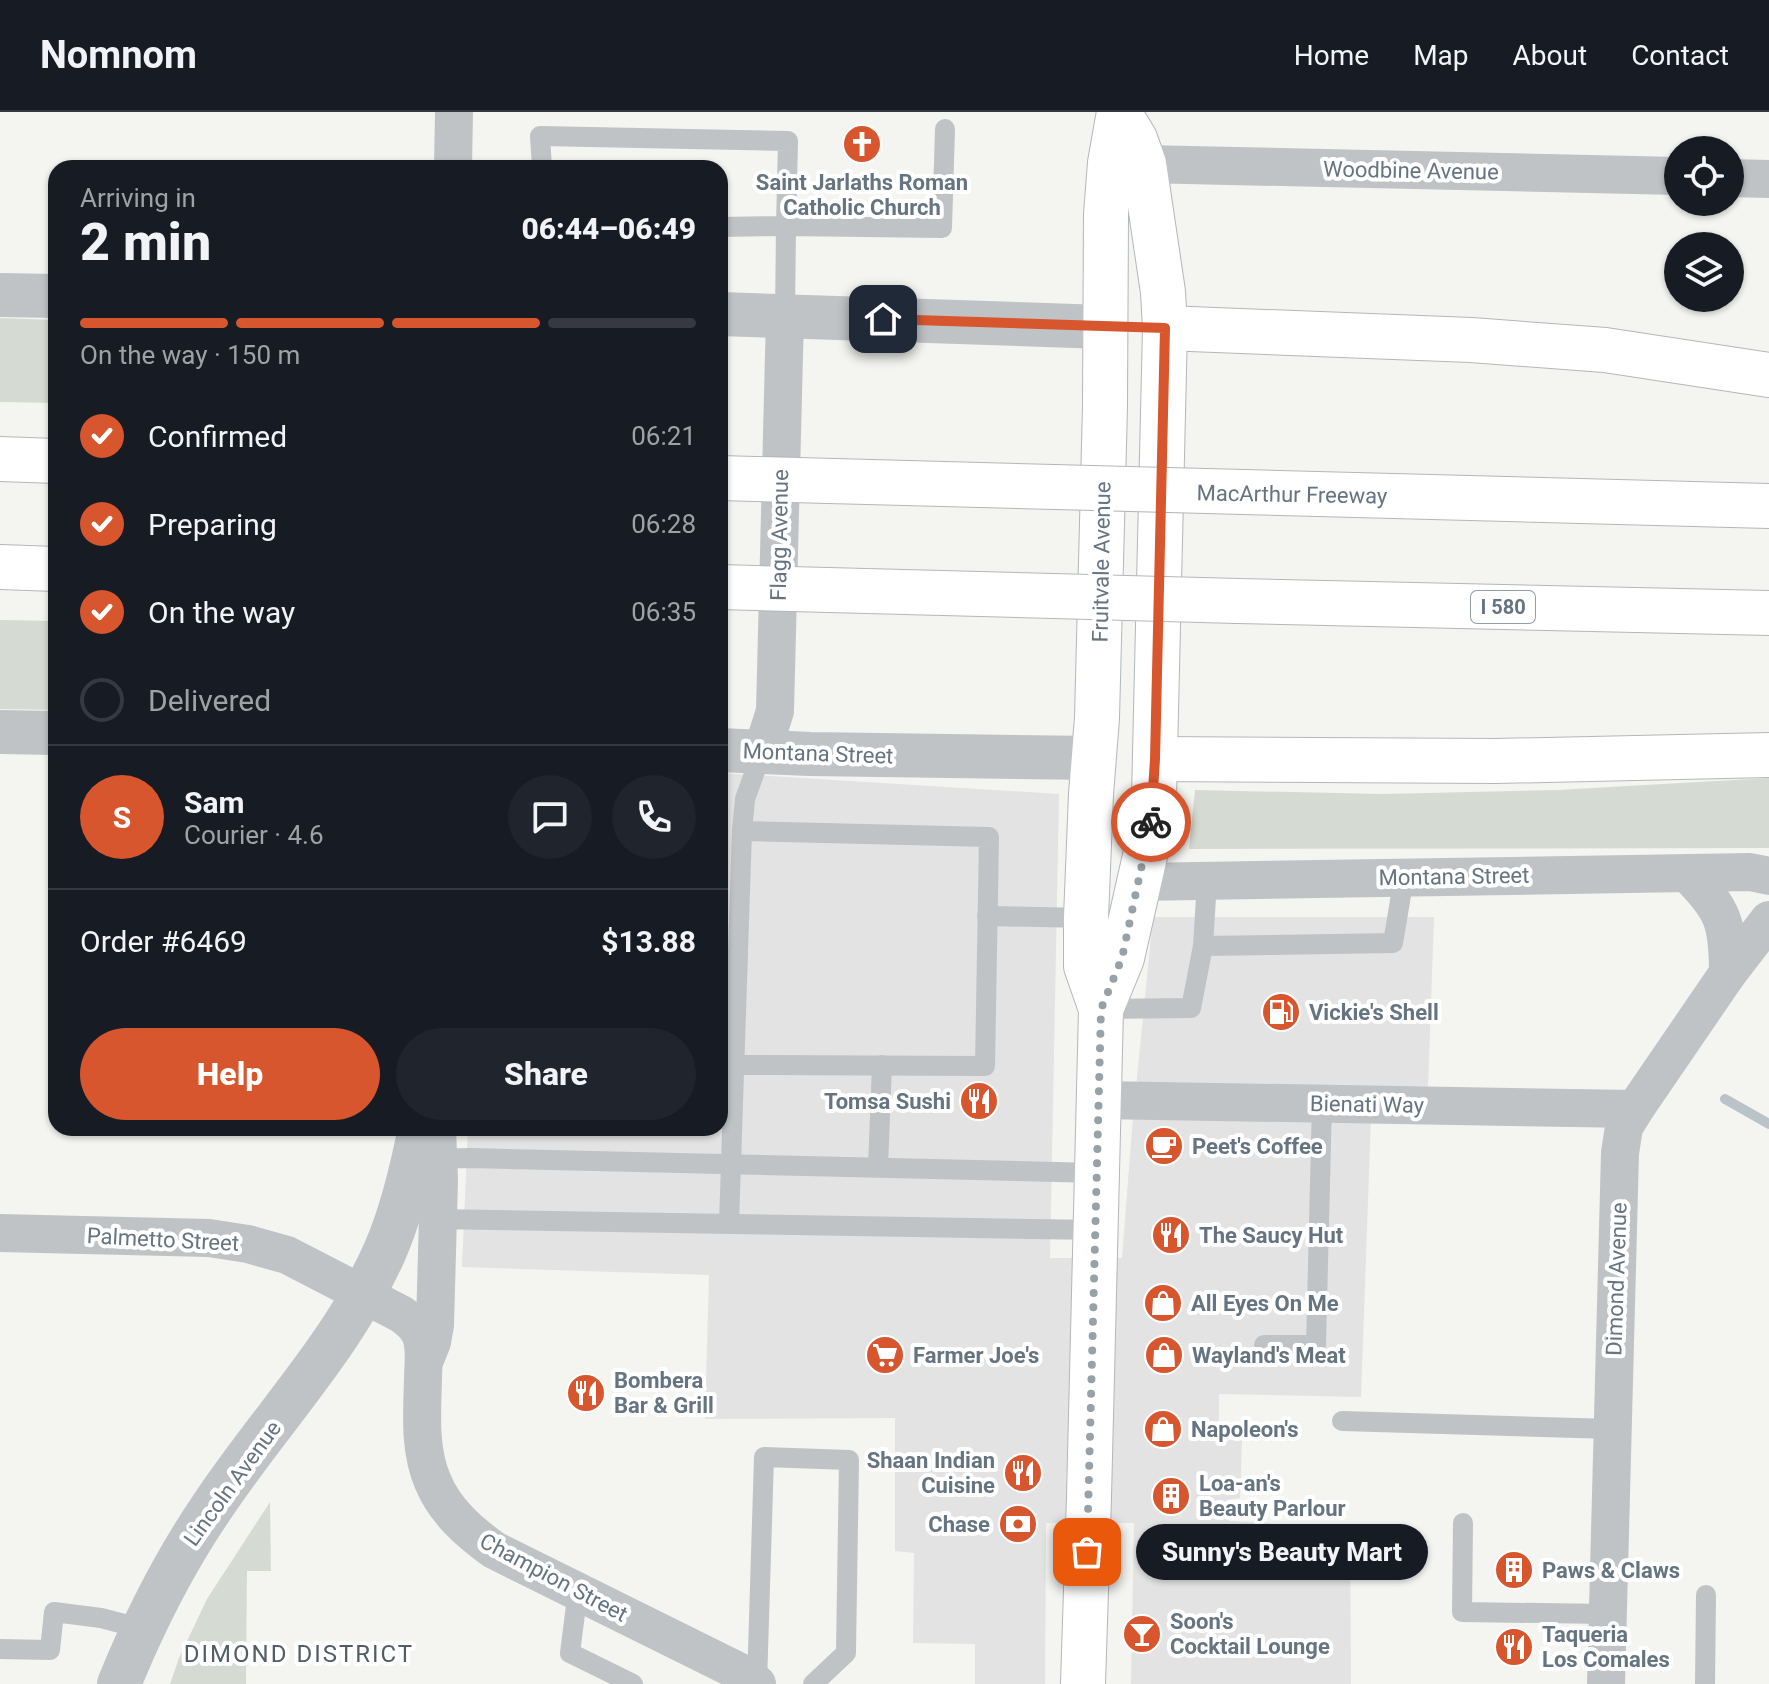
<!DOCTYPE html>
<html lang="en">
<head>
<meta charset="utf-8">
<style>
  body { margin:0; font-family:Roboto,sans-serif; background:#20242c; color:#f1f3f6; height:100vh; display:flex; flex-direction:column; font-size:30px; white-space:nowrap }
  * { box-sizing:border-box; margin:0 }
  p { font-size:26px; color:#9ea1a6 }
  .icon { flex:none; width:44px; height:44px; fill:none; stroke:currentColor; stroke-width:2; stroke-linecap:round; stroke-linejoin:round }
  .map { position:relative; flex:1; overflow:hidden }
  .sheet { position:absolute; left:48px; top:48px; width:680px; height:976px; display:flex; flex-direction:column; background:#171b24; border-radius:24px; box-shadow:0 2px 6px #0004 }
  .sheet>* { flex:none }
  .fabs { position:absolute; left:1664px; top:24px; display:grid; gap:16px }
  .fabs a { display:grid; place-items:center; width:80px; height:80px; border-radius:50%; background:#171b24; box-shadow:0 2px 6px #0004; font-size:40px }
  .pin { position:absolute; display:grid; place-items:center; width:68px; height:68px; color:#fff; margin:-34px; border-radius:16px; box-shadow:0 4px 12px #0006 }
  .courier { position:absolute; display:grid; place-items:center; width:80px; height:80px; margin:-40px; border:6px solid #d7562e; border-radius:50%; background:#fff; color:#222; box-shadow:0 2px 10px #0007 }
  .bubble { position:absolute; height:56px; border-radius:28px; background:#171b24; box-shadow:0 2px 6px #0004; font-size:26px; font-weight:800; line-height:56px; text-align:center }
  .headline em { font-style:normal; font-weight:800 }
  .headline div { display:flex; flex-direction:column-reverse }
  .headline { display:flex; align-items:center; justify-content:space-between; height:136px; padding:0 32px }
  h1 { font-size:52px; font-weight:800; line-height:60px }
  .bar { display:grid; grid-template-columns:repeat(4,1fr); gap:12px 8px; align-content:center; height:96px; padding:0 32px }
  .bar i { height:10px; border-radius:6px; background:#363941 }
  .bar .on { background:#d7562e }
  .bar p { grid-column:span 4 }
  .line { display:flex; align-items:center; gap:20px; padding:0 32px; border-top:2px solid #363941 }
  .line div { flex:1 }
  .round { display:grid; place-items:center; flex:none; width:84px; height:84px; border-radius:42px; background:#20242c }
  ol { padding:0 32px; list-style:none }
  li { display:flex; align-items:center; gap:24px; height:88px }
  li p { margin-inline-start:auto }
  li .icon { padding:8px; border-radius:50%; background:#d7562e; color:#fff; stroke-width:4 }
  li:last-child { color:#9ea1a6 }
  li i { width:44px; height:44px; border:4px solid #363941; border-radius:50% }
  .cta { display:flex; gap:16px; margin-top:auto; padding:16px 32px }
  .cta a { flex:1; height:92px; border-radius:48px; background:#d7562e; color:#fff; font-size:32px; font-weight:800; line-height:92px; text-align:center }
  .cta a+a { background:#20242c; color:#f1f3f6 }
  header { display:flex; align-items:center; gap:48px; box-sizing:border-box; height:112px; padding:0 40px; background:#171b24; border-bottom:2px solid #363941 }
  header strong { font-size:38px }
  nav { display:flex; gap:44px; margin-inline-start:auto; font-size:28px }
  .map>svg:first-child { display:block }
</style>
</head>
<body>
<header>
<strong>Nomnom</strong>
<nav><a>Home</a><a>Map</a><a>About</a><a>Contact</a></nav>
</header>
<div class="map">
<svg width="1769" height="1572" viewBox="0 0 1769 1572">
  <rect width="100%" height="100%" fill="#f4f4f1"/>
  <path fill="#e2e3e2" d="M720,661L1059,682L1050,1146H1122L1133,1005L1153,805H1434L1428,974L1372,976L1361,1285L1219,1282V1327L1242,1328L1240,1386L1227,1388L1229,1409L1350,1417L1351,1572H1131L1134,1411H1046L1045,1572H975V1532L913,1531L914,1441L895,1439V1306L705,1307L709,1163L462,1155L468,1016H720Z"/>
  <g fill="#d5dbd2">
    <path d="M0,206L56,208V291L0,290Z"/>
    <path d="M0,508L56,509V598L0,597Z"/>
    <path d="M1769,666V736L1189,737L1195,678L1382,682L1557,678Z"/>
    <path d="M270,1390L271,1459H247L246,1572H170L179,1546L207,1487Z"/>
  </g>
  <g fill="none" stroke-linecap="round" stroke-linejoin="round">
    <path stroke="#b9c3c8" stroke-width="10" d="M1725,987L1769,1012"/>
    <defs>
      <g id="secondary">
        <path d="M1101,897L1122,846L1150,722L1154,685L1165,216L1163,180L1144,52L1135,27L1119,1"/>
        <path d="M1083,1572L1089,1385L1101,897L1086,854V806L1091,682L1097,606L1105,294L1106,102L1110,51L1119,0"/>
      </g>
      <g id="motorway">
        <path d="M1165,216L1471,228L1605,238L1769,263"/>
        <path d="M0,347L56,349"/>
        <path d="M1244,380L1769,394"/>
        <path d="M0,455L56,457"/>
        <path d="M1238,489L1769,501"/>
        <path d="M1155,647L1496,649L1769,643"/>
      </g>
    </defs>
    <use href="#secondary" stroke="#b2b7ba" stroke-width="46"/>
    <use href="#motorway" stroke="#b4b7ba" stroke-width="46"/>
    <g stroke="#bfc3c6" stroke-width="20">
      <path d="M542,56L540,24L788,29L786,114L720,115"/>
      <path d="M785,204L786,114L942,116L945,17"/>
      <path d="M1207,769L1203,834L1393,831L1404,765"/>
      <path d="M987,804L1086,806"/>
      <path d="M1101,897L1191,896L1203,834"/>
      <path d="M734,953L985,954L989,725L742,719"/>
      <path d="M433,1047L470,1046L1097,1061"/>
      <path d="M878,1055L882,953"/>
      <path d="M433,1107L1096,1118"/>
      <path d="M729,1112L742,719L745,687L762,640"/>
      <path d="M1264,1233H1316L1322,991"/>
      <path d="M1342,1309L1612,1317"/>
      <path d="M1463,1411L1462,1500L1607,1502"/>
      <path d="M578,1478L570,1541L633,1572"/>
      <path d="M0,1537L50,1538L54,1500L101,1506L143,1517"/>
      <path d="M757,1572L764,1345L849,1348L846,1541L813,1572"/>
      <path d="M1705,1572L1706,1483"/>
    </g>
    <g stroke="#bfc3c6" stroke-width="38">
      <path d="M1144,52L1678,64"/>
      <path d="M453,56L454,0"/>
      <path d="M1730,66L1769,67"/>
      <path d="M762,640L775,599L785,204"/>
      <path d="M1687,761C1723,797 1728,810 1728,861"/>
      <path d="M1138,770L1750,760L1769,764"/>
      <path d="M1100,988L1635,997"/>
      <path d="M0,1121L209,1126L248,1132L287,1143L401,1202C410,1208 417,1214 421,1224C426,1238 423,1253 423,1267C422,1301 419,1338 433,1370C445,1399 469,1420 494,1438L740,1560L757,1572"/>
      <path d="M426,1245L432,1230L435,1213L439,1068L437,1016"/>
      <path d="M1606,1572L1620,1041L1624,1015L1635,997L1728,861L1769,808"/>
    </g>
    <g stroke="#bfc3c6" stroke-width="44">
      <path d="M0,183L56,184"/>
      <path d="M720,202L1104,215"/>
      <path d="M0,620L56,621"/>
      <path d="M720,638L810,642L1094,646"/>
      <path d="M119,1572C145,1508 173,1452 212,1395C269,1309 343,1234 385,1139C402,1100 412,1057 420,1016"/>
    </g>
    <use href="#secondary" stroke="#fff" stroke-width="44"/>
    <use href="#motorway" stroke="#fff" stroke-width="44"/>
    <defs>
      <g id="motorway-bridge">
        <path d="M720,366L1244,380"/>
        <path d="M720,475L1238,489"/>
      </g>
    </defs>
    <use href="#motorway-bridge" stroke="#b4b7ba" stroke-width="46" stroke-linecap="butt"/>
    <use href="#motorway-bridge" stroke="#fff" stroke-width="44"/>
  </g>
  <g fill="none" stroke-linecap="round" stroke-linejoin="round">
    <path stroke="#97a1a8" stroke-width="8" stroke-dasharray="0 14.4" d="M1087,1440L1101,897L1122,846L1151,710"/>
    <path stroke="#d7562e" stroke-width="10" d="M883,207L1165,216L1155,647L1151,710"/>
  </g>
  <defs>
    <symbol id="church-disc" viewBox="-11 -11 22 22"><circle r="9.5" fill="#d7562e" stroke="#fff"/><path d="M-1.2-6h2.4v3.5h3.3v2.4h-3.3V6h-2.4V-.1h-3.3v-2.4h3.3Z" fill="#fff"/></symbol>
    <symbol id="fuel-disc" viewBox="-11 -11 22 22"><circle r="9.5" fill="#d7562e" stroke="#fff"/><path d="M-5.5-6h7V0h2V4h1.3V-2.5L3-4.5l.8-.8L6-3V5H2.5V1h-1V6h-7ZM-4.2-4.7v3.2H.2V-4.7Z" fill="#fff"/></symbol>
    <symbol id="restaurant-disc" viewBox="-11 -11 22 22"><circle r="9.5" fill="#d7562e" stroke="#fff"/><path d="M-5-6h1v4h1v-4h1v4h1v-4h1v5L-1.5 .5V6h-2V.5L-5-1ZM5-6V6H3V1.5H1.5Q1.5-4 5-6Z" fill="#fff"/></symbol>
    <symbol id="cafe-disc" viewBox="-11 -11 22 22"><circle r="9.5" fill="#d7562e" stroke="#fff"/><path d="M-5.5-4.5H6V0H3Q3 3.5 0 3.5H-2.5Q-5.5 3.5-5.5 0ZM3-3.2v2h1.7v-2ZM-6 4.5H4V6H-6Z" fill="#fff"/></symbol>
    <symbol id="shop-disc" viewBox="-11 -11 22 22"><circle r="9.5" fill="#d7562e" stroke="#fff"/><path d="M-5-2.5h2.3a2.7 3.5 0 0 1 5.4 0H5L5.5 6h-11ZM-1.5-2.5h3a1.5 2.3 0 0 0-3 0Z" fill="#fff"/></symbol>
    <symbol id="supermarket-disc" viewBox="-11 -11 22 22"><circle r="9.5" fill="#d7562e" stroke="#fff"/><path d="M-6-5.5h2.5l.6 2H6L4.5 2H-2.5L-4.4-4H-6ZM-1.5 3.2a1.3 1.3 0 1 0 .1 0ZM3 3.2a1.3 1.3 0 1 0 .1 0Z" fill="#fff"/></symbol>
    <symbol id="building-disc" viewBox="-11 -11 22 22"><circle r="9.5" fill="#d7562e" stroke="#fff"/><path d="M-4-6H4V6H1V3H-1V6H-4ZM-2.5-4.3h1.7v1.8h-1.7ZM.8-4.3h1.7v1.8H.8ZM-2.5-1h1.7V.8h-1.7ZM.8-1h1.7V.8H.8Z" fill="#fff"/></symbol>
    <symbol id="bank-disc" viewBox="-11 -11 22 22"><circle r="9.5" fill="#d7562e" stroke="#fff"/><path d="M-6-4H6V4H-6ZM0-2.3a2.3 2.3 0 1 0 0 4.6a2.3 2.3 0 1 0 0-4.6Z" fill="#fff"/></symbol>
    <symbol id="bar-disc" viewBox="-11 -11 22 22"><circle r="9.5" fill="#d7562e" stroke="#fff"/><path d="M-6-5H6L.8 .8V4.5H3.5V6h-7V4.5H-.8V.8Z" fill="#fff"/></symbol>
  </defs>
  <g fill-rule="evenodd">
    <use href="#church-disc" x="840" y="10" width="44" height="44"/>
    <use href="#fuel-disc" x="1259" y="878" width="44" height="44"/>
    <use href="#restaurant-disc" x="957" y="967" width="44" height="44"/>
    <use href="#cafe-disc" x="1142" y="1012" width="44" height="44"/>
    <use href="#restaurant-disc" x="1149" y="1101" width="44" height="44"/>
    <use href="#shop-disc" x="1141" y="1169" width="44" height="44"/>
    <use href="#supermarket-disc" x="863" y="1221" width="44" height="44"/>
    <use href="#shop-disc" x="1142" y="1221" width="44" height="44"/>
    <use href="#restaurant-disc" x="564" y="1259" width="44" height="44"/>
    <use href="#shop-disc" x="1141" y="1295" width="44" height="44"/>
    <use href="#restaurant-disc" x="1001" y="1339" width="44" height="44"/>
    <use href="#building-disc" x="1149" y="1362" width="44" height="44"/>
    <use href="#bank-disc" x="996" y="1390" width="44" height="44"/>
    <use href="#building-disc" x="1492" y="1436" width="44" height="44"/>
    <use href="#bar-disc" x="1120" y="1500" width="44" height="44"/>
    <use href="#restaurant-disc" x="1492" y="1513" width="44" height="44"/>
  </g>
  <g text-anchor="middle" stroke-width="8" stroke-linejoin="round" paint-order="stroke">
    <rect fill="#fff" stroke="#939ea6" stroke-width="2" x="1471" y="479" width="64" height="32" rx="6"/>
    <g font-size="20" font-weight="bold" fill="#657480">
      <text x="1503" y="502">I 580</text>
    </g>
    <g font-size="22" fill="#657480" stroke="#fff">
      <text transform="translate(1411 58) rotate(1)" y="8">Woodbine Avenue</text>
      <text transform="translate(1292 382) rotate(1)" y="8">MacArthur Freeway</text>
      <text transform="translate(779 423) rotate(-89)" y="8">Flagg Avenue</text>
      <text transform="translate(1101 450) rotate(-89)" y="8">Fruitvale Avenue</text>
      <text transform="translate(818 641) rotate(2)" y="8">Montana Street</text>
      <text transform="translate(1454 764) rotate(-1)" y="8">Montana Street</text>
      <text transform="translate(1367 992) rotate(1)" y="8">Bienati Way</text>
      <text transform="translate(163 1127) rotate(3)" y="8">Palmetto Street</text>
      <text transform="translate(1616 1167) rotate(-88)" y="8">Dimond Avenue</text>
      <text transform="translate(232 1371) rotate(-54)" y="8">Lincoln Avenue</text>
      <text transform="translate(554 1465) rotate(28)" y="8">Champion Street</text>
    </g>
    <g font-size="22" font-weight="bold" fill="#657480" stroke="#fff" text-anchor="start">
      <text x="862" y="78" text-anchor="middle">Saint Jarlaths Roman<tspan x="862" dy="25">Catholic Church</tspan></text>
      <text x="1309" y="908">Vickie's Shell</text>
      <text x="951" y="997" text-anchor="end">Tomsa Sushi</text>
      <text x="1192" y="1042">Peet's Coffee</text>
      <text x="1199" y="1131">The Saucy Hut</text>
      <text x="1191" y="1199">All Eyes On Me</text>
      <text x="913" y="1251">Farmer Joe's</text>
      <text x="1192" y="1251">Wayland's Meat</text>
      <text x="614" y="1276">Bombera<tspan x="614" dy="25">Bar &amp; Grill</tspan></text>
      <text x="1191" y="1325">Napoleon's</text>
      <text x="995" y="1356" text-anchor="end">Shaan Indian<tspan x="995" dy="25">Cuisine</tspan></text>
      <text x="1199" y="1379">Loa-an's<tspan x="1199" dy="25">Beauty Parlour</tspan></text>
      <text x="990" y="1420" text-anchor="end">Chase</text>
      <text x="1542" y="1466">Paws &amp; Claws</text>
      <text x="1170" y="1517">Soon's<tspan x="1170" dy="25">Cocktail Lounge</tspan></text>
      <text x="1542" y="1530">Taqueria<tspan x="1542" dy="25">Los Comales</tspan></text>
    </g>
    <g font-size="24" letter-spacing="2" fill="#525d65" stroke="#fff">
      <text x="299" y="1550">DIMOND DISTRICT</text>
    </g>
  </g>
</svg>
<div class="fabs">
<a><svg class="icon" aria-label="locate" viewBox="0 0 24 24"><circle cx="12" cy="12" r="6"/><path d="M12 2v4M12 18v4M2 12h4M18 12h4"/></svg></a>
<a><svg class="icon" aria-label="layers" viewBox="0 0 24 24"><path d="M12 4l9 5-9 5-9-5zM3 14l9 5 9-5"/></svg></a>
</div>
<div class="pin" style="left:1087px;top:1440px;background:#ea580c"><svg class="icon" aria-label="bag" viewBox="0 0 24 24"><path d="M5 8h14l-1 12H6zM9 8a3 3 0 0 1 6 0"/></svg></div>
<div class="pin" style="left:883px;top:207px;background:#1f2937"><svg class="icon" aria-label="home" viewBox="0 0 24 24"><path d="M3 11l9-7 9 7M6 9v11h12V9"/></svg></div>
<div class="courier" style="left:1151px;top:710px"><svg class="icon" aria-label="bike" viewBox="0 0 24 24"><circle cx="6" cy="16" r="4"/><circle cx="18" cy="16" r="4"/><path d="M6 16l4-8h5l3 8M10 8l3 8H6M13 5h3"/></svg></div>
<div class="bubble" style="left:1136px;top:1412px;width:292px">Sunny's Beauty Mart</div>
<section class="sheet">
<div class="headline"><div><h1>2 min</h1><p>Arriving in</p></div><em>06:44–06:49</em></div>
<div class="bar"><i class="on"></i><i class="on"></i><i class="on"></i><i></i><p>On the way · 150 m</p></div>
<ol>
<li><svg class="icon" aria-label="check" viewBox="0 0 24 24"><path d="M5 12l5 5 9-10"/></svg>Confirmed<p>06:21</p></li>
<li><svg class="icon" aria-label="check" viewBox="0 0 24 24"><path d="M5 12l5 5 9-10"/></svg>Preparing<p>06:28</p></li>
<li><svg class="icon" aria-label="check" viewBox="0 0 24 24"><path d="M5 12l5 5 9-10"/></svg>On the way<p>06:35</p></li>
<li><i></i>Delivered</li>
</ol>
<div class="line" style="height:144px"><b class="round" style="background:#d7562e;color:#fff">S</b><div><b>Sam</b><p>Courier · 4.6</p></div><a class="round"><svg class="icon" aria-label="chat" viewBox="0 0 24 24"><path d="M4 5h16v11H9l-5 4z"/></svg></a><a class="round"><svg class="icon" aria-label="phone" viewBox="0 0 24 24"><path d="M5 4h4l2 5-3 2q2 4 5 5l2-3 5 2v4C11 20 4 13 5 4z"/></svg></a></div>
<div class="line" style="height:104px"><div>Order #6469</div><b>$13.88</b></div>
<div class="cta"><a>Help</a><a>Share</a></div>
</section>
</div>
</body>
</html>
